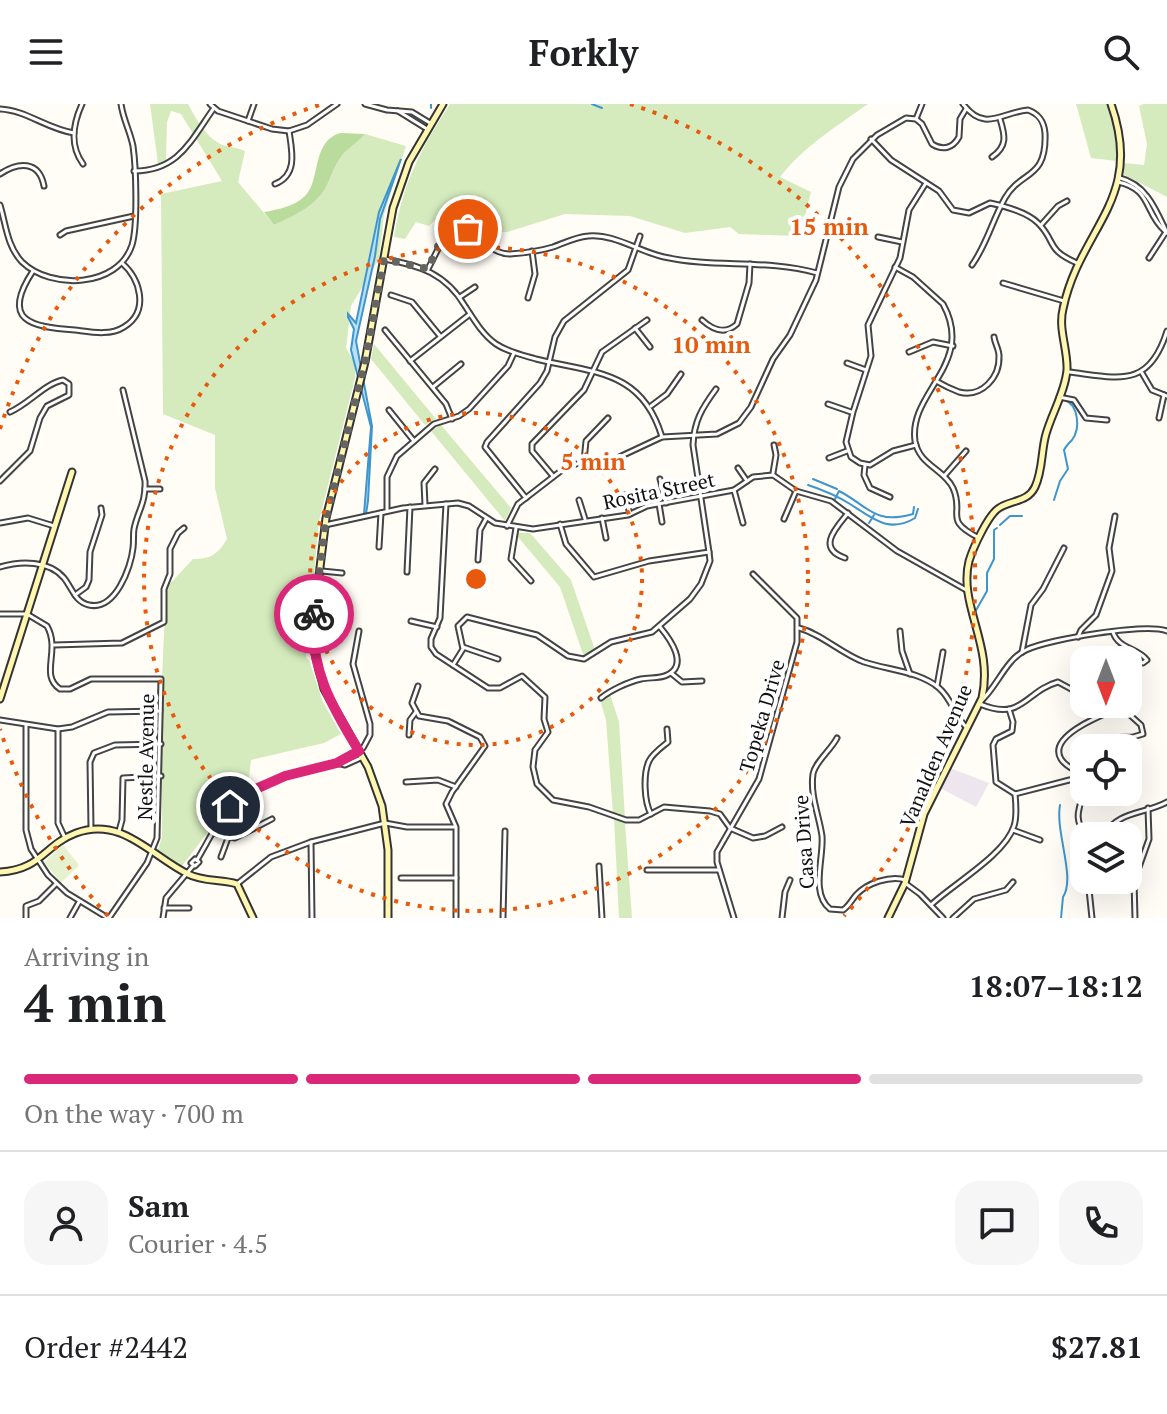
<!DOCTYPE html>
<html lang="en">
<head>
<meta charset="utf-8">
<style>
  body { margin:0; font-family:"PT Serif",serif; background:#f6f6f6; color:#202124; height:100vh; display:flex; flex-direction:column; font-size:30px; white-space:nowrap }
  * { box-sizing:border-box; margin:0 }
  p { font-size:26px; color:#757577 }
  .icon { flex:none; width:44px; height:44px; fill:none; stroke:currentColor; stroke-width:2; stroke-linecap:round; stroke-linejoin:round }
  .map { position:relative; height:814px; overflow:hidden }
  .drawer { display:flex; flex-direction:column; background:#fff; flex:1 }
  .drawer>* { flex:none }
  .needle { width:52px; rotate:180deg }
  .tools { position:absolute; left:1070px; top:542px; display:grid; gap:16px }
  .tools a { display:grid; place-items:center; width:72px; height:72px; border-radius:16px; background:#fff; box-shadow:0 8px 32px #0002; font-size:40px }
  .pin { position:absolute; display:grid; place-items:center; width:68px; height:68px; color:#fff; margin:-34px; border:4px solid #fff; border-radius:50%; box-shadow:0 2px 8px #0007 }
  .courier { position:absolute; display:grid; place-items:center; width:80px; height:80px; margin:-40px; border:6px solid #db2777; border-radius:50%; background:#fff; color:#222; box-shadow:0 2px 10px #0007 }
  .head em { font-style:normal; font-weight:600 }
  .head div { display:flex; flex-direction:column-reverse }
  .head { display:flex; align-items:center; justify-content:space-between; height:136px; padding:0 24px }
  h1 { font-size:52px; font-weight:600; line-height:60px }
  .bar { display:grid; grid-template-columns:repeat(4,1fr); gap:12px 8px; align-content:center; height:96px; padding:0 24px }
  .bar i { height:10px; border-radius:6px; background:#e0e0e0 }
  .bar .on { background:#db2777 }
  .bar p { grid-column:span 4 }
  .line { display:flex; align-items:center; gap:20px; padding:0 24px; border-top:2px solid #e0e0e0 }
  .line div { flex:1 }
  .round { display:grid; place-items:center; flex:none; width:84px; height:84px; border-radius:24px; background:#f6f6f6 }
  header { display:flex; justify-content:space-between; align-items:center; height:104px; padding:0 24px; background:#fff; font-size:36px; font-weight:600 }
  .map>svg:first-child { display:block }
</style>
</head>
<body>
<header><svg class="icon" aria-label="menu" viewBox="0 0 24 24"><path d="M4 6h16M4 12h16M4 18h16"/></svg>Forkly<svg class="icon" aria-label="search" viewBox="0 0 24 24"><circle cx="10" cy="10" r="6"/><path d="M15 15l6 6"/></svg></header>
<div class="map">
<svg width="1167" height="814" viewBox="0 0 1167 814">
  <rect width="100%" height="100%" fill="#fffdf5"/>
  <path fill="#eee6ef" d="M950,664L989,679L976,703L940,684Z"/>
  <g fill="#d5ebbd">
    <path d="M150,0H188C197,16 204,31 220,40C226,43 237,43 245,47L238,78L274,121C293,112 314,103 325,85C330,76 333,65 339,56C346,44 357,40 365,30L406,42L384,110L379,155L351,202L346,244L355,259V274L319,417L306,554L309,556L323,598L341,630L324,639L251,656L249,674L182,762L158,746L162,733V575L166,484L193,455C211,455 218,450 227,435L215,384V331L163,310L161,90L222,77L181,10L171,7L167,18L166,56L158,60Z"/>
    <path d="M450,0H868C837,22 803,43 780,73L811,88L801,128L796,132L739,130L730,123L685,129L630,112L565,110L507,128H484L480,131L475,126L477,123L451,100L429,122L416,118L405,135L394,133C403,79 420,46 450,0Z"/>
    <path d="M1076,0H1107L1119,37L1117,57L1091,54Z"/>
    <path d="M1143,0H1167V93L1123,70L1124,59L1144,61L1147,40L1139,2Z"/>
    <path d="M374,240L436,315L425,321L371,255Z"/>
    <path d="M441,321L511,404L505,417L431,327Z"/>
    <path d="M518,429H530L571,476L595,546L584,553L560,483L518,433Z"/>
    <path d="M610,590L619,618L625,714L613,710L606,616L601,599Z"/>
    <path d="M614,715L625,719L632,814H619Z"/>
  </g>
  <path fill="#b9dc9c" d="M340,29L365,30C357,40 346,44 339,56C333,65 330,76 325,85C313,104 293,112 274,121L264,108C277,106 295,102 305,92C321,76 311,38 340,29Z"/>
  <path fill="#e6f2cf" d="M63,741L79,761L61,779L44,758Z"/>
  <path fill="#b9e0f7" stroke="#3f96cf" stroke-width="2" d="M401,55L380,115L375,152L356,237L372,322L368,397L366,410H364L371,323L351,246L354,225L348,213V210L356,219L379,108Z"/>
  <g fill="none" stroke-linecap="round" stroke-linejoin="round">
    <g stroke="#3f96cf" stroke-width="2">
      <path d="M592,0L602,4"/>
      <path d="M431,4V0"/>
      <path d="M813,375L837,385"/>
      <path d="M808,381C823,386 836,391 850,400C872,414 889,430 915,414L918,405"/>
      <path d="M835,395L839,387C870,403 874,421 913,410L914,403"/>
      <path d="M1054,396L1060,377L1068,365L1064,346C1066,342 1069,339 1072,336C1081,324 1078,301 1065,296"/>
      <path d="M869,419L874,411"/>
      <path d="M1000,421L1010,412H1022"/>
      <path d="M975,508L987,487V469L994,455V426L997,424"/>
      <path d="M1060,701C1055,728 1076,774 1063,793L1061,814"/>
    </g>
    <defs>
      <g id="street">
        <path d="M82,0C73,20 69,41 83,60"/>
        <path d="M210,0L218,7L272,25L289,27L307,21L337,0"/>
        <path d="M365,0L387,6L412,8L430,19"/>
        <path d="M963,0C985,29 1002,8 1028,6C1039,10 1044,17 1045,29C1047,76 1021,66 1005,94C992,117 987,140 972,161"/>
        <path d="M0,5C26,6 47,25 74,29"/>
        <path d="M398,7L427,25"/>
        <path d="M916,15L922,0"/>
        <path d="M248,17L254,0"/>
        <path d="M871,35L891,56L939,87L953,106L969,109L990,99C1004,102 1027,108 1038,119C1057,138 1045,145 1077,159"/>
        <path d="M992,53C1008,42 1005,31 1000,15"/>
        <path d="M134,67C179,67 191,36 214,4"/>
        <path d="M0,70C18,58 39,56 44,82"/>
        <path d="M1120,74C1147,81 1156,106 1167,129"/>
        <path d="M1118,78C1152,85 1144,109 1165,127"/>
        <path d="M275,80C298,71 292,47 289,27"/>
        <path d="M0,101C6,121 7,142 22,158C51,186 118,184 132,141C138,121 136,63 133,42C130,27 123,15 121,0"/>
        <path d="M1041,121L1058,102L1067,97"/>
        <path d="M60,131L66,127L134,112"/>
        <path d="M878,133L902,138"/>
        <path d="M1149,154L1166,128"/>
        <path d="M384,155C420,161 446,170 465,202C474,216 483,231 496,240C508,248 522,251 536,255C594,269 642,266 662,333"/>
        <path d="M895,163L913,173L943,200C976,260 908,288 915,337C919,361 944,365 953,384C965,411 942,415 979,434"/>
        <path d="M428,165L446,129C473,113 483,150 510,150C524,149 540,147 553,143C564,139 576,133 588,132C613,129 640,148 664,153C714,164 767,155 817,169"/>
        <path d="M33,167C0,217 31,223 75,226C91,228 110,232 124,223C150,207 140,175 122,159"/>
        <path d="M1003,179L1064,197"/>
        <path d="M391,191L412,198L440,232"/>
        <path d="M460,193L475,183"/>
        <path d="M528,194L535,170L532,147"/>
        <path d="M702,216C713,226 725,231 737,220L749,179L750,160"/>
        <path d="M635,224L650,243"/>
        <path d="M385,226L446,300L452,315"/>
        <path d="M909,248L933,238L953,242"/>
        <path d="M410,257L470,210"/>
        <path d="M847,259L866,266"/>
        <path d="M1069,268C1119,274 1149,285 1167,227"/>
        <path d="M1142,269L1152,286L1167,292"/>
        <path d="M936,277C943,281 951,285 959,288C982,294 1000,273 999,252C999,245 995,240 994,233"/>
        <path d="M433,283L461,260"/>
        <path d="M1059,293L1074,296L1086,314L1107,316"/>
        <path d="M828,300L851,308"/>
        <path d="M651,302L667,290L681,270"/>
        <path d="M389,306L414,337"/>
        <path d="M1159,314L1164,291"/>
        <path d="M916,341L893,347L870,361L860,359L851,353L846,338L853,308L871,252L868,221L900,154L909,106L926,79"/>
        <path d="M829,354L847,347"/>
        <path d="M584,357L586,337L608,314"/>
        <path d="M865,361L864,371L870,384L890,393"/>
        <path d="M738,364L747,377"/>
        <path d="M773,369L776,351L774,341"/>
        <path d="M945,371L966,347"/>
        <path d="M553,372L532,347V340L584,286L602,248L647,216"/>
        <path d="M660,375L666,399"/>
        <path d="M0,377L30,347L40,314L47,302L69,291V280L63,276C44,280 29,300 10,308"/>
        <path d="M145,385H160"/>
        <path d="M734,386L743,419"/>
        <path d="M625,391L630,410"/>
        <path d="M526,394L485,343L487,338L540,279L547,267L555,233L564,217L628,166L640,132"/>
        <path d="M579,396L585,415"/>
        <path d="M446,400L440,514L431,535V543L436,550L488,584H500L522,572L545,593L544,615L548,628L535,646L533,663L537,680L553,696L589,703L626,716H639L664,703L710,707L720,710L730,724L753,734L765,732L782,723"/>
        <path d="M659,400L662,418"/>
        <path d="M425,401L424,379L435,365"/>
        <path d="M387,406V373L397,352L434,320L459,312L469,305L508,262L514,249"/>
        <path d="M602,414L606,434"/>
        <path d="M784,415L796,387"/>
        <path d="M0,419L28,414L54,422"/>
        <path d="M560,420L566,440L594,473L649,457L709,448"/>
        <path d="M325,421L403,404L458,399L469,402L495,419L533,425L628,411L647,402L734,386L753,373L773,371L796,387L831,397L897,447L968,487"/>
        <path d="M507,422L518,400L566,363L584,358L615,355L662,333L717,330L739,319L751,303L773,255L790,231L816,176L839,83L853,55L877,31L906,14L916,15L922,20L932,40C943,47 953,44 959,33L960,15L966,5"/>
        <path d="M516,424L511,455L531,477"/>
        <path d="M379,443L381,409"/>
        <path d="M845,454C816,444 836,424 848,409"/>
        <path d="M478,456L480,426L486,415"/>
        <path d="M0,463C20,457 49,456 64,474C72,484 75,498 89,501C115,507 131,464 133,444C134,437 133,431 134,425C138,406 146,399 145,377L123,286"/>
        <path d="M322,467L342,469"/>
        <path d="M407,468L410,403"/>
        <path d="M75,491L86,483L89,476L90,448L102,411L101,404"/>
        <path d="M0,510H27L47,522C61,547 39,571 60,585H70L91,575H161L157,734L147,759L109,814"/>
        <path d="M411,517L437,523"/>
        <path d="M799,524C822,530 840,549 864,558C888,566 919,567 939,584C952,595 955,613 967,624"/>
        <path d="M900,527L902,547L910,570"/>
        <path d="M1113,528C1118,545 1139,544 1147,556L1143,559L1123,554L1115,556"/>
        <path d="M1078,533L1081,526L1096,511L1112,467L1109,444L1115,412"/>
        <path d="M54,541L122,539L164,518V485L170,470V445L178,429L184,424"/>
        <path d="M463,543L498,555"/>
        <path d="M1022,548L1031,501L1043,485L1064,444"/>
        <path d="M453,561L463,545L458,522L467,513L537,531L568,552L584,555L611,538L652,528L690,495L701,480L710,457L709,448L693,341C694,317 702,304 716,285"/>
        <path d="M671,569L682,578L702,577"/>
        <path d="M418,582L412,599L419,612L448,617L480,633L485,642L452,688L446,700L456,723V814"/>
        <path d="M937,582L943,548"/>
        <path d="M601,594C611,586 628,578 641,575C649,573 659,575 667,571C689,561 670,535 660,523"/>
        <path d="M981,597C997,583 1006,555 1026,546C1048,535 1146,519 1167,527"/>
        <path d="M980,600C1023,618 1025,587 1058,578L1084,592"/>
        <path d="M1103,600L1110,608"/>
        <path d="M1009,605L1013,618L1012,627L996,635L993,641L996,678L1015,690"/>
        <path d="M0,616L58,625L72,623L108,608L160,607"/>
        <path d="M26,621V726L31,745L48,771L67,789L108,814"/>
        <path d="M58,625V719L65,734"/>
        <path d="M409,631L410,616L416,608"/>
        <path d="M837,634C831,646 815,658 813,670C810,692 819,711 822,732C824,754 810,789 830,805L843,806C849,802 851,797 856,791C867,779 890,771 906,776"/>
        <path d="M1101,644L1102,637L1106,634L1133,633L1143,630L1141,621L1120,602"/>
        <path d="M337,659L363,644L370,631V620L353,560L359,527"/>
        <path d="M1084,676C1079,665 1067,665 1061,655C1047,632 1102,611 1117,605L1120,600"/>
        <path d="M406,678L438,676L456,683"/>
        <path d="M1084,688C1078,706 1073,718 1088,732"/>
        <path d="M1015,690L1081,673"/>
        <path d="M651,710C644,698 643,670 649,657C653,649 662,643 668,638L667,625"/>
        <path d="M91,724L90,658L94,649L115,641L161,640"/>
        <path d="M1013,726L1040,736"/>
        <path d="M119,727L122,716L123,674L161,672"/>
        <path d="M214,729L235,734L272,715"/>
        <path d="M1103,732C1119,706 1143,711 1167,698"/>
        <path d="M311,738L312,814"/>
        <path d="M221,753L228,734"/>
        <path d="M195,755L199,758L195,762L191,759Z"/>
        <path d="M197,756C208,738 220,712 233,698C252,679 311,665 337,659L345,661L363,653"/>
        <path d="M599,762L602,814"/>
        <path d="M647,766H719"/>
        <path d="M401,774H456"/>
        <path d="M1088,776L1092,814"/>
        <path d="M905,779L920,790L943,814"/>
        <path d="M237,780L271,753L311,738L385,719L407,723H454"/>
        <path d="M931,801C953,780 1005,751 1014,722C1017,713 1016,700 1015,690"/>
        <path d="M164,804H189"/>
        <path d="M26,814V802L39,797L56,780"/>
        <path d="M70,814L79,798"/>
        <path d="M163,814L166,794L193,762"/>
        <path d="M503,814L505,727"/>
        <path d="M734,814L717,758V748L759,675L797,538V514L753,470"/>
        <path d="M782,814L785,788L790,776"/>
        <path d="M953,814L974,795L1006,786L1013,778"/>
        <path d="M1135,814L1134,777L1149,735L1148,704"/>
      </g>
      <g id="secondary">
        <path d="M0,595L72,368"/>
        <path d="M0,768C41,766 44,741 76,729C122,712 151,752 188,770C203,778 222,775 237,780L253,814"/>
        <path d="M388,814V746L382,702L368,663L324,585L315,550L313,521L326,414L365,258L393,104L409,58L443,0"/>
        <path d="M888,814L905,779L924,710L982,594C994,541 958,501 969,457C973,444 988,411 999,404C1011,396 1028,398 1035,383C1043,366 1041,347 1046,330C1052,309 1065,288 1067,266C1068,246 1058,225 1063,205C1080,123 1145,96 1111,0"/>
      </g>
    </defs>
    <use href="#street" stroke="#444" stroke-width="7"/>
    <use href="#secondary" stroke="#333" stroke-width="9"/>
    <use href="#street" stroke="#fff" stroke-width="3"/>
    <use href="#secondary" stroke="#fff6b0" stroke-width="5"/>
  </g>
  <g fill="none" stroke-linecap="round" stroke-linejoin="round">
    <path stroke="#646461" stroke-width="8" stroke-dasharray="0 14.4" d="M314,510L326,414L365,258L384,155L428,165C437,147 442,120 468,125"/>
    <path stroke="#db2777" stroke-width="10" d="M230,702L240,692L285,672L337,659L359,647C332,603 309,564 314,510"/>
  </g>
  <g fill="none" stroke="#e8590c" stroke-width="4" stroke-dasharray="4 8">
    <circle cx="476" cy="475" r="166"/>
    <circle cx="476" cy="475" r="332"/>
    <path d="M108 812A499 499 0 0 1 0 625M0 325A499 499 0 0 1 322 0M630 0A499 499 0 0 1 844 812"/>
  </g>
  <g text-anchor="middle" stroke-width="8" stroke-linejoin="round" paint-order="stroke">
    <g font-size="20" fill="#111" stroke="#fff">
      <text transform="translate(659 387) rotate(-12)" y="7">Rosita Street</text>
      <text transform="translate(762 612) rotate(-74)" y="7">Topeka Drive</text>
      <text transform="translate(936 652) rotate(-67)" y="7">Vanalden Avenue</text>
      <text transform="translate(146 653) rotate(-89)" y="7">Nestle Avenue</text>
      <text transform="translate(804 738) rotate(-94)" y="7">Casa Drive</text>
    </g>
  </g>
  <circle cx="476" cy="475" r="12" fill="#e8590c" stroke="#fff" stroke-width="4"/>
  <g font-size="24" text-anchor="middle" font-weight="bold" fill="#e8590c" stroke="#fff" stroke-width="8" stroke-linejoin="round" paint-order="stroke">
    <text x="829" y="131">15 min</text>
    <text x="711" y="249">10 min</text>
    <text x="593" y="366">5 min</text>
  </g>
</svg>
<div class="tools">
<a><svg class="needle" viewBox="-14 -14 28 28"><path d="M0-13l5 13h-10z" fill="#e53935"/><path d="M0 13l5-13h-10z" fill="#757577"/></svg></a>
<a><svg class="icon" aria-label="locate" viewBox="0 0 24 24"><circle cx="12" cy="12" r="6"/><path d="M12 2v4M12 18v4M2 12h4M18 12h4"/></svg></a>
<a><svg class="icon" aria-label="layers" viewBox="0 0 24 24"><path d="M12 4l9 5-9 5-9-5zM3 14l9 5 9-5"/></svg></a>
</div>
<div class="pin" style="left:468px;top:125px;background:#ea580c"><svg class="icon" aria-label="bag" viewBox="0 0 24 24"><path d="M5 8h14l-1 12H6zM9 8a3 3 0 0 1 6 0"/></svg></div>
<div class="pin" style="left:230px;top:702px;background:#1f2937"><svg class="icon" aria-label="home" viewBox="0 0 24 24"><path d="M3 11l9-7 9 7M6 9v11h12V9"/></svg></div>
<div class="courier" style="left:314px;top:510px"><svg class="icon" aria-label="bike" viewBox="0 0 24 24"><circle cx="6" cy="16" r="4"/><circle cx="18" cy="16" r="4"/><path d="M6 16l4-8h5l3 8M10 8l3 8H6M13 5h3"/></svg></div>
</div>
<section class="drawer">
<div class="head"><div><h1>4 min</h1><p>Arriving in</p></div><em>18:07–18:12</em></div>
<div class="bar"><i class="on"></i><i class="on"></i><i class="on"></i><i></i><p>On the way · 700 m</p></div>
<div class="line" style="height:144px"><a class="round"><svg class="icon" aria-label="person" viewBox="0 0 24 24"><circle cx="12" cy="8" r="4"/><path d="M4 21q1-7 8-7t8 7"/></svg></a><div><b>Sam</b><p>Courier · 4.5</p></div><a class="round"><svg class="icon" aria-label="chat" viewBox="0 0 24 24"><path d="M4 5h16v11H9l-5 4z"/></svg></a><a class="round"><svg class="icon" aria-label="phone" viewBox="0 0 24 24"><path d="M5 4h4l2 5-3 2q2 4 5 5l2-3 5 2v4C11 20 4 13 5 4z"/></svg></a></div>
<div class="line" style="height:104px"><div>Order #2442</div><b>$27.81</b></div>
</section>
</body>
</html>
